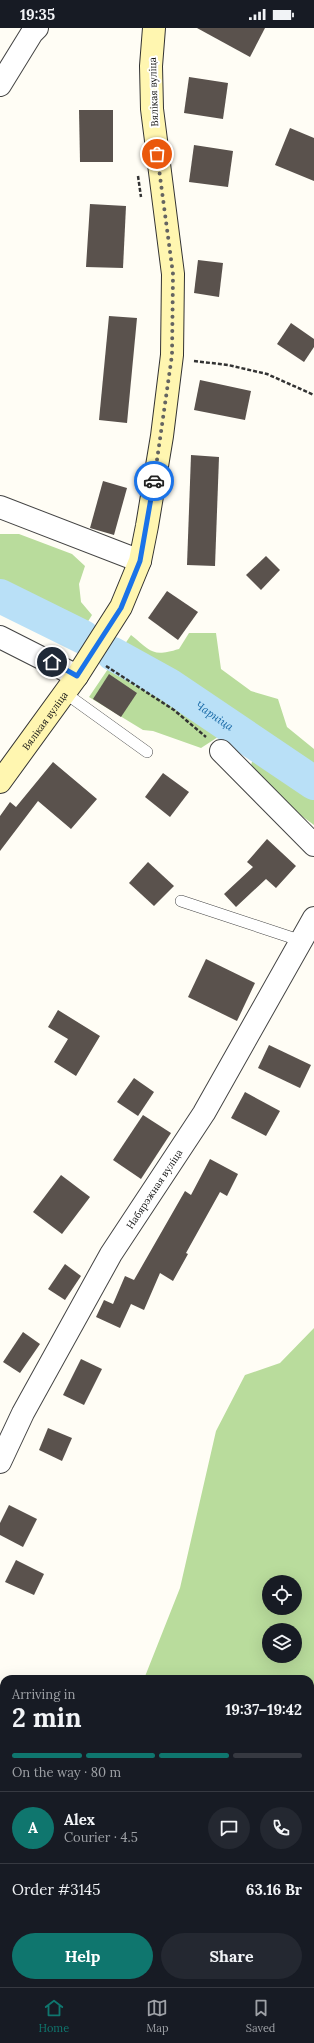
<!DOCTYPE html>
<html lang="en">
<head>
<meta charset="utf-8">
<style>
  body { margin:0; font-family:Lora,serif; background:#242831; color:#f1f3f6; height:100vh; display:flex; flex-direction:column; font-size:15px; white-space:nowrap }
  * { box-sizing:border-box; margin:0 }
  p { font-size:13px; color:#9ea1a6 }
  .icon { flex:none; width:22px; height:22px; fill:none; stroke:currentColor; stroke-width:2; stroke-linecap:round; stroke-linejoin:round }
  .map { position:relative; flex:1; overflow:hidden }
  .panel { position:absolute; left:0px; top:1647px; width:314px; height:312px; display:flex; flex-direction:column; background:#171b24; border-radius:12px 12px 0 0; box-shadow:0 4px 16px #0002 }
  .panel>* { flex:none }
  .buttons { position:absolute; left:262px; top:1547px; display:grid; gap:8px }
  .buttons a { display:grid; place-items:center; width:40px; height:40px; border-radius:50%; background:#171b24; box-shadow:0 4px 16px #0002; font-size:20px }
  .pin { position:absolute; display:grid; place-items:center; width:34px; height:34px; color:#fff; margin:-17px; border:2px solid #fff; border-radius:50%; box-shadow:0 1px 4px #0007 }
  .courier { position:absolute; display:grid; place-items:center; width:40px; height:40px; margin:-20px; border:3px solid #1a73e8; border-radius:50%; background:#fff; color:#222; box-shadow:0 1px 5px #0007 }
  .head em { font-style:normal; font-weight:800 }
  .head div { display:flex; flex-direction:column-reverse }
  .head { display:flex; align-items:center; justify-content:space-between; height:68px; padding:0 12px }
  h1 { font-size:26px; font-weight:800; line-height:30px }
  .bar { display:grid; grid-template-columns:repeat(4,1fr); gap:6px 4px; align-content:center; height:48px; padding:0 12px }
  .bar i { height:5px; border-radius:3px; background:#363941 }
  .bar .active { background:#0f766e }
  .bar p { grid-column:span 4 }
  .line { display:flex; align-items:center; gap:10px; padding:0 12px; border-top:1px solid #363941 }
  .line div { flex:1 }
  .round { display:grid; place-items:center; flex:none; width:42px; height:42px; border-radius:21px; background:#242831 }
  .button { display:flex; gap:8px; margin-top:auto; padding:8px 12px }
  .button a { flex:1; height:46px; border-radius:24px; background:#0f766e; color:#fff; font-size:16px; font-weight:800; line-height:46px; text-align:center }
  .button a+a { background:#242831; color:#f1f3f6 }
  .status { display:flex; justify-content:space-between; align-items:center; height:28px; padding:0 20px; background:#171b24; direction:ltr }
  .status svg { height:11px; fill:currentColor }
  .tab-bar { display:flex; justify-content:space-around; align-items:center; height:56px; border-top:1px solid #363941; background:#171b24; font-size:11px; color:#9ea1a6 }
  .tab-bar a { display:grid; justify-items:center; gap:2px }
  .tab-bar .active { color:#0f766e }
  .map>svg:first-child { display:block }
</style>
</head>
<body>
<div class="status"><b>19:35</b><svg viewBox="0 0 49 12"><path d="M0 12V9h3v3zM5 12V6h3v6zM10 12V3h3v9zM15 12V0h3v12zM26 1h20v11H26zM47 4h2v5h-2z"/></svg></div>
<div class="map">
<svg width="314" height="1959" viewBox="0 0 314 1959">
  <rect width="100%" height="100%" fill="#fffdf5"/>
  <g fill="#b9dc9c" fill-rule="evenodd">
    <path d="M0,506H19L72,526L85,538L79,556L81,574L92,587L72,619L0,586Z"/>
    <path d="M189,605H216L221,641L251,663L278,671L287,699L314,721V797L260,757L250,741L253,730L218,709L201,720L153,703L143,702L89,669L131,607C152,624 152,629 179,621Z"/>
    <path d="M314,1300V1813L310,1822V1651H144L180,1560L216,1403L245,1347L280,1335ZM269,1554H295V1580H269ZM269,1602H295V1628H269Z"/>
    <path d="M59,1955H250L248,1959H54Z"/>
  </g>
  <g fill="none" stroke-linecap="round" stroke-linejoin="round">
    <g stroke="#3f96cf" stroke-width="5.5">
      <path d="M310,1862L314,1854"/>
      <path d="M266,1959L268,1955"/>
    </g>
    <g stroke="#b9e0f7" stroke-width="34">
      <path d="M0,568L83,609"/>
      <path id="s1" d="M113,626L169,657L314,755"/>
    </g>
  </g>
  <g fill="#5a524d">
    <path d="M197,0H265L250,29Z"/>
    <path d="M189,49L228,55L223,91L184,85Z"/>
    <path d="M79,82H113V134H80Z"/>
    <path d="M290,100L314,110V153L275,137Z"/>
    <path d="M194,117L233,123L228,159L189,154Z"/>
    <path d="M90,176L126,178L123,240L86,239Z"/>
    <path d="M198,232L223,235L219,269L194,265Z"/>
    <path d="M109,288L137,290L127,395L99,392Z"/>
    <path d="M291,295L314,311V319L304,334L277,316Z"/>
    <path d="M200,352L251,363L245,392L194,382Z"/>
    <path d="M191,427L219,429L215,538L187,537Z"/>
    <path d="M103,453L127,460L114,507L90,500Z"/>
    <path d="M266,528L280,542L261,562L246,547Z"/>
    <path d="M167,563L198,584L178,612L148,590Z"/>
    <path d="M109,646L137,665L121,689L93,671Z"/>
    <path d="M53,734L97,771L71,801L38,773L0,823V788L10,774L16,779Z"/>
    <path d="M163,745L189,764L170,789L145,769Z"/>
    <path d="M267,811L296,838L276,860L266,851L236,879L224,866L253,839L247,834Z"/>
    <path d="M148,834L174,858L154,878L129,855Z"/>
    <path d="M206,931L255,955L237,993L188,969Z"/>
    <path d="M58,982L100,1008L76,1048L54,1034L68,1011L48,999Z"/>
    <path d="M269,1017L311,1037L300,1060L258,1040Z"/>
    <path d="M134,1050L154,1064L138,1088L117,1074Z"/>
    <path d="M245,1064L280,1083L266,1108L231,1090Z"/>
    <path d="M143,1087L171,1105L141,1151L113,1132Z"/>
    <path d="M210,1131L238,1146L227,1168L220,1164L186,1225L188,1226L173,1253L160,1245L144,1282L131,1276L120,1300L96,1289L104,1272L113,1276L125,1248L134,1252L185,1163L191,1167Z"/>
    <path d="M61,1147L90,1169L62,1206L33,1184Z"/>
    <path d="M65,1236L81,1248L65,1272L48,1261Z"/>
    <path d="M23,1304L40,1316L20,1345L3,1334Z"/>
    <path d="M81,1331L102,1341L84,1377L63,1367Z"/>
    <path d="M48,1400L72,1410L62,1433L39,1422Z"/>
    <path d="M9,1477L37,1491L23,1519L0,1507V1495Z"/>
    <path d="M16,1532L44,1546L34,1567L5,1554Z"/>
  </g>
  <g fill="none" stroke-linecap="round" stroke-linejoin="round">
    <defs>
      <g id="lane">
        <path d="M65,665L147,724"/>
        <path d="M181,873L302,913"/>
      </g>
      <g id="street">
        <path d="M0,57L32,5L37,0"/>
        <path d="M0,479L140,533"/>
        <path d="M0,609L77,648"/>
        <path d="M221,723L314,817"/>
        <path id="s2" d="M0,1434L23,1385L111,1226L204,1085L314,890"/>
        <path d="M0,1841L4,1845"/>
        <path d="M0,1926L4,1921"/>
      </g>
      <g id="secondary">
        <path id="s3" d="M0,754L77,648L121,579L140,533L147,498L162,408L172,327L173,246L152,81L151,38L154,0"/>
      </g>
    </defs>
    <use href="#lane" stroke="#444" stroke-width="12"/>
    <use href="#street" stroke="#444" stroke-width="24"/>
    <use href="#secondary" stroke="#333" stroke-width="24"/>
    <g stroke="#333" stroke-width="2.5" stroke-dasharray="4 2" stroke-linecap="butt">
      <path d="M138,148L141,169"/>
      <path d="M194,333L228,337L267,346L314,367"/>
      <path d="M106,638L174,682L206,709"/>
    </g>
    <use href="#lane" stroke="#fff" stroke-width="11"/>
    <use href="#street" stroke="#fff" stroke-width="22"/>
    <use href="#secondary" stroke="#fff6b0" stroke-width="22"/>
  </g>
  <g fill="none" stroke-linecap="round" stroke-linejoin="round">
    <path stroke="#646461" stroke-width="4" stroke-dasharray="0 7.2" d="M154,453L172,327L173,246L157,126"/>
    <path stroke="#1a73e8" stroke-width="5" d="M52,634L77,648L121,580L140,533L154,453"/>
  </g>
  <g text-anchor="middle" stroke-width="4" stroke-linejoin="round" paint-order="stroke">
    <g font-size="10" fill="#111" stroke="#fff">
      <text transform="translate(153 64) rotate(-92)" y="4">Вялікая вуліца</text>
      <text dy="4" stroke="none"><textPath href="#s3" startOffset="76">Вялікая вуліца</textPath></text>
      <text dy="4" stroke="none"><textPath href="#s2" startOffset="314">Набярэжная вуліца</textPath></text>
    </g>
    <g font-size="11" font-style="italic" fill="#1768a6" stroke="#fff">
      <text dy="4" stroke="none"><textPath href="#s1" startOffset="119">Чарніца</textPath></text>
    </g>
  </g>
</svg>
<div class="buttons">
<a><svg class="icon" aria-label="locate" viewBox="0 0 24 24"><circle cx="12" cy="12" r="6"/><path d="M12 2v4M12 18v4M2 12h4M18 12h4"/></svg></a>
<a><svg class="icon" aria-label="layers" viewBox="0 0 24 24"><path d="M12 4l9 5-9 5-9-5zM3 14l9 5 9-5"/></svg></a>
</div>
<div class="pin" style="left:157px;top:126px;background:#ea580c"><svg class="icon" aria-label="bag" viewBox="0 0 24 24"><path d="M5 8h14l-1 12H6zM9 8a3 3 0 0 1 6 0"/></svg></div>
<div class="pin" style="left:52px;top:634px;background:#1f2937"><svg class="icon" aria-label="home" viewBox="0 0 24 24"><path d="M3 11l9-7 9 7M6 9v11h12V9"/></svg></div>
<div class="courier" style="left:154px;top:453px"><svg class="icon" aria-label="car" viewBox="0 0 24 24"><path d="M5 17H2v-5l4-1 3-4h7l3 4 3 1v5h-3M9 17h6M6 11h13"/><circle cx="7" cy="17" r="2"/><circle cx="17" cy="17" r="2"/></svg></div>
<section class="panel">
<div class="head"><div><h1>2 min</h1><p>Arriving in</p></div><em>19:37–19:42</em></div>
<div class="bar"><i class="active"></i><i class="active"></i><i class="active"></i><i></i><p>On the way · 80 m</p></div>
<div class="line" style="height:72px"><b class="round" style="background:#0f766e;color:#fff">A</b><div><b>Alex</b><p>Courier · 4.5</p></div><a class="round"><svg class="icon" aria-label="chat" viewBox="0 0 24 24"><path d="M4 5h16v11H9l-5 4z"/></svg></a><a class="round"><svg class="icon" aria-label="phone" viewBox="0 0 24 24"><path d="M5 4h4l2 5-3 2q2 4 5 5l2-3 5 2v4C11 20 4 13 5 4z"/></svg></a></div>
<div class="line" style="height:52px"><div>Order #3145</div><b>63.16 Br</b></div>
<div class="button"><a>Help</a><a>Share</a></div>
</section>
</div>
<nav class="tab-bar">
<a class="active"><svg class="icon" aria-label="home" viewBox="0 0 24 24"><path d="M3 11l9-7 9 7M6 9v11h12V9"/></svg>Home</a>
<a><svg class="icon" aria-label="map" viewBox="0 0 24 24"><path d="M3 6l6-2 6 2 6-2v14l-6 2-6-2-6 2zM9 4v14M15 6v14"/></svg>Map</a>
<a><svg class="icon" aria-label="saved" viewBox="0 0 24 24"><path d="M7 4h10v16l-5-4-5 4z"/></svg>Saved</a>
</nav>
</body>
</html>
